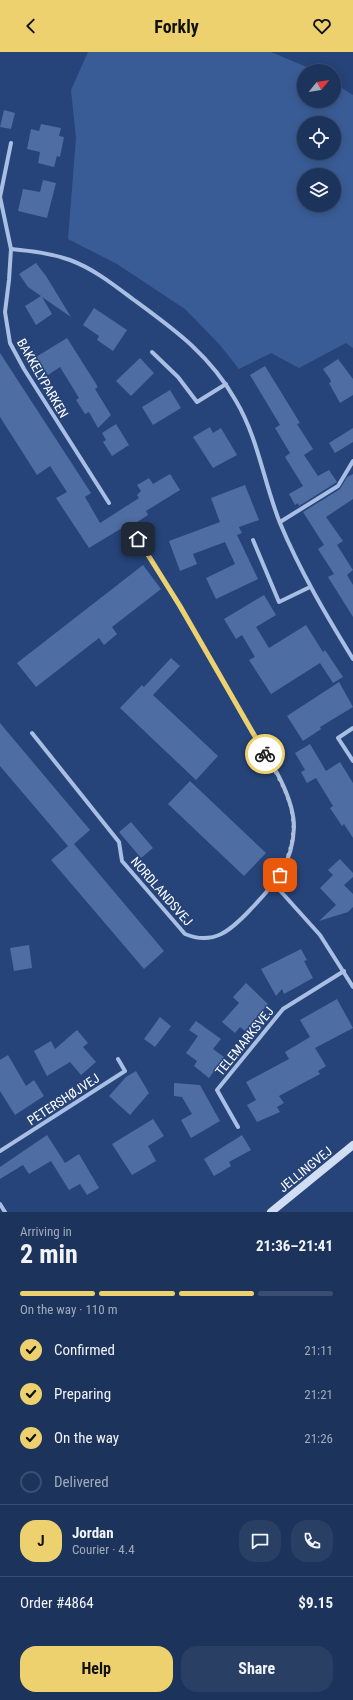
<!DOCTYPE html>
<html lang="en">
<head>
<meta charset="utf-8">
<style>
  body { margin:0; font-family:"Roboto Condensed",sans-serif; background:#293f64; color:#f1f3f6; height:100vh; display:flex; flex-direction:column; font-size:15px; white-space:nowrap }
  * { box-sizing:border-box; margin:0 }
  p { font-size:13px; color:#a0aabb }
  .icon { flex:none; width:22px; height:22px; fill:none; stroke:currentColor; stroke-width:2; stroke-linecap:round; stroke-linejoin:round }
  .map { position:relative; height:1160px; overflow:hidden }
  .panel { display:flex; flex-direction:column; background:#1c335b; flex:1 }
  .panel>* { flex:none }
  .needle { width:26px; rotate:60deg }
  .buttons { position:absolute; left:297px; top:12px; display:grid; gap:8px }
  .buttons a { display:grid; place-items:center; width:44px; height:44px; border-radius:50%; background:#1c335b; box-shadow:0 2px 10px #0003,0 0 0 1px #3a4e71; font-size:20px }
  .pin { position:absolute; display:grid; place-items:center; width:34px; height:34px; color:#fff; margin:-17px; border-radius:8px; box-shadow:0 2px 6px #0006 }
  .courier { position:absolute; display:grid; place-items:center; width:40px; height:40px; margin:-20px; border:3px solid #ecd16e; border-radius:50%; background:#fff; color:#222; box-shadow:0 1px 5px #0007 }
  .headline em { font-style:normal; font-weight:700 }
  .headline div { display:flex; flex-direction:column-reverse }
  .headline { display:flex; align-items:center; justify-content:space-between; height:68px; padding:0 20px }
  h1 { font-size:26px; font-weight:700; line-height:30px }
  .bar { display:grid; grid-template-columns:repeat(4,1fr); gap:6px 4px; align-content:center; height:48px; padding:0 20px }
  .bar i { height:5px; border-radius:3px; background:#3a4e71 }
  .bar .selected { background:#ecd16e }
  .bar p { grid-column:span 4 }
  .line { display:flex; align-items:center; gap:10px; padding:0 20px; border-top:1px solid #3a4e71 }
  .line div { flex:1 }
  .round { display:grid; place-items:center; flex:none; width:42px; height:42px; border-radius:16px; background:#293f64 }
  ol { padding:0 20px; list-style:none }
  li { display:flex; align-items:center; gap:12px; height:44px }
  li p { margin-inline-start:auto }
  li .icon { padding:4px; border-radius:50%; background:#ecd16e; color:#111; stroke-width:4 }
  li:last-child { color:#a0aabb }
  li i { width:22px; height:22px; border:2px solid #3a4e71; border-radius:50% }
  .cta { display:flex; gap:8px; margin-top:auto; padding:8px 20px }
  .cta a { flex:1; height:46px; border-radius:16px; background:#ecd16e; color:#111; font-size:16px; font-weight:700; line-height:46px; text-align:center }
  .cta a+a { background:#293f64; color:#f1f3f6 }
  header { display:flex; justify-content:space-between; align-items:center; height:52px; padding:0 20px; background:#ecd16e; color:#111; font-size:18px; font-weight:700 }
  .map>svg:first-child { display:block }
</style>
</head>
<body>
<header><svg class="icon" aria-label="back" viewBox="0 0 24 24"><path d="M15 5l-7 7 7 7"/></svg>Forkly<svg class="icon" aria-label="heart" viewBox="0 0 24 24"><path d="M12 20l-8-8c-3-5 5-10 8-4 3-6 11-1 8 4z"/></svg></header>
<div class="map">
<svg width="353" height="1160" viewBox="0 0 353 1160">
  <rect width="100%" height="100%" fill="#264479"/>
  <path fill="#3a5c96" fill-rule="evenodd" d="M88,0H271L316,19H304V49H334V31L353,43V296L346,291L299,316L271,301L239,317L220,293L185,257L117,212L68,187L76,86L71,38ZM304,71H334V101H304ZM304,123H334V153H304Z"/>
  <g fill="#4e6da2">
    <path d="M4,58L15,61L11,77L0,75Z"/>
    <path d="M41,72L61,76L59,84L64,85L60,105L57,104L54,115L38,111L40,100L27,97L31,77L39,79Z"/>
    <path d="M43,128L56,131L47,166L18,159L23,137L40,140Z"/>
    <path d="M36,211L46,224L71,265L42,245L52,262L36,273L25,254L41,244L28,235L19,222Z"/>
    <path d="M94,256L127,278L113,299L97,288L99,284L83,273Z"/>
    <path d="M67,286L98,335L95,337L111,363L98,376L89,360L85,362L76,348L79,346L60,315L48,323L36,305Z"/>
    <path d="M0,301L91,441L85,445L100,471L139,446L137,443L141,439L137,433L149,426L153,432L170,422L180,438L146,459L148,463L128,476L127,473L89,496L56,446L67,440L50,414L37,423L0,365Z"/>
    <path d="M140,306L154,321L131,344L116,329Z"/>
    <path d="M338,307L353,327V343L340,351L329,331L331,330L330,327L323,317Z"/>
    <path d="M265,314L300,371L297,372L313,397L304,403L318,424L329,418L337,430L299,454L298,451L295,453L289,442L303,434L285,405L290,401L275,376L280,373L250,323Z"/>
    <path d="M170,338L181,356L153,373L142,355Z"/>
    <path d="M116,372L129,393L112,404L103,390L106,388L102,381Z"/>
    <path d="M210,375L213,381L221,376L237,403L213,416L193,385Z"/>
    <path d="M353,376V390L335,401L329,391Z"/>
    <path d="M353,422V447L326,465L343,489L337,493L353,518L347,523L353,533V565L328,525L334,522L318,497L324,493L303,460L340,437L347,425Z"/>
    <path d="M245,433L259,468L239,475L242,481L237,483L258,527L216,547L206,526L235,512L225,490L193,502L197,512L180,519L169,489L220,470L211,446Z"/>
    <path d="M143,513L161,537L112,575L117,582L104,593L99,586L36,635L17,611Z"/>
    <path d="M264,543L276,563L256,575L269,596L306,573L323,600L325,598L343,625L333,631L320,611L271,642L249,608L255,605L242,583L236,587L224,567Z"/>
    <path d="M171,606L180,614L153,643L218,704L196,728L120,656L142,633L144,635Z"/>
    <path d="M339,630L353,655L320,675L321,677L303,689L287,664Z"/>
    <path d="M0,671L90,778L74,792L164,899L144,917L51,808L68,794L0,714Z"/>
    <path d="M310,692L326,719L340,710L353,731V786L344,772L342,774L330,756L333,754L316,726L307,731L301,720L305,718L295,701Z"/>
    <path d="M190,729L266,801L244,824L168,752Z"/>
    <path d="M131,770L153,796L141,806L119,780Z"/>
    <path d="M340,807L353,821V825L344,833L353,842V855L348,860L319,869L336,853L320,836L333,823L328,818Z"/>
    <path d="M29,893L32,916L14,919L10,896Z"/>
    <path d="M301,897L307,908L304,909L313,926L284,942L282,937L276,944L261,917Z"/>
    <path d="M246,931L268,952L245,979L240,975L235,981L222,970L239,951L233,945Z"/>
    <path d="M337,947L353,976L315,996L326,1014L318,1019L320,1022L279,1044L284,1051L277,1055L280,1060L257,1070L247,1053L256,1048L246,1030L289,1007L285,1000L310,985L300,968Z"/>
    <path d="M160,965L171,974L155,995L144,987Z"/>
    <path d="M196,969L221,987L213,997L224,1005L209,1026L194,1014L197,1009L186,1001L198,984L189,978Z"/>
    <path d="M77,978L88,991L83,995L96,1010L81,1023L70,1010L47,1024L34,999L51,989L55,997Z"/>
    <path d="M8,1003L26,1034L34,1028L44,1044L15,1063L0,1039V1008Z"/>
    <path d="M136,1019L149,1041L130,1063L109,1044L126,1025Z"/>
    <path d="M174,1031L200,1033L220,1069L191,1086L181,1068L192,1062L182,1045L174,1044Z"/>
    <path d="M153,1067L164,1084L148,1094L156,1109L132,1123L112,1092Z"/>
    <path d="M47,1083L65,1111L79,1102L99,1136L87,1143L80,1132L69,1138L51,1109L29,1122L23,1113L0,1127V1115Z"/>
    <path d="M242,1083L251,1098L229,1110L231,1114L214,1124L204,1107Z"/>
  </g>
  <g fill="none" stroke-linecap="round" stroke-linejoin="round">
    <g stroke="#a8bee3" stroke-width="4">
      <path d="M11,91L0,145L11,197L9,228L5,260L10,291L24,317L109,451"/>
      <path d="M11,197C31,199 50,201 70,208C94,217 114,233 134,248C175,278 210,303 236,349C258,386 264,431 280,471C300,519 326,563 353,607"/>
      <path d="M152,300L178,325L197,350L226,332"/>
      <path d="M280,470L338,434L353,409"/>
      <path d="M253,488L279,550L310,535"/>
      <path d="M353,676L338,686L353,709"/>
      <path d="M32,681L119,790L122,809L185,882C214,894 231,878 250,858C274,833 293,812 294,775C294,739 262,697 244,666C210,605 175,545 138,487"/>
      <path d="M275,833L320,883L353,935"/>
      <path d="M238,1075L217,1038L283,957L344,919"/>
      <path d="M0,1099L125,1019L118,1007"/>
      <path d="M0,1152L5,1160"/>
    </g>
    <path stroke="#d1ddf3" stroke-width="8" d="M271,1160L353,1093"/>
  </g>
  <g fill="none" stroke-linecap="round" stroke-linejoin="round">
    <path stroke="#b3bed0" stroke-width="4" stroke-dasharray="0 7.2" d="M265,702C292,747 305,772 280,823"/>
    <path stroke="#ecd16e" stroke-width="5" d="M138,487L180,554L265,702"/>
  </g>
  <g text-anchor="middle" stroke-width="3" stroke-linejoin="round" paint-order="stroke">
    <g font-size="13" fill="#fff" stroke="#264479">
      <text transform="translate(43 326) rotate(60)" y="5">BAKKELYPARKEN</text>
      <text transform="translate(162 839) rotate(49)" y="5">NORDLANDSVEJ</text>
      <text transform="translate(244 989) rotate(-51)" y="5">TELEMARKSVEJ</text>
      <text transform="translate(63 1047) rotate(-33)" y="5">PETERSHØJVEJ</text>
      <text transform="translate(305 1117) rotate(-39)" y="5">JELLINGVEJ</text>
    </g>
  </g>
</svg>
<div class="buttons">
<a><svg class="needle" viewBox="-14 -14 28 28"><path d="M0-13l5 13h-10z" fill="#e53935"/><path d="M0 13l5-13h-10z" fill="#a0aabb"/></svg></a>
<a><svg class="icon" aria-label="locate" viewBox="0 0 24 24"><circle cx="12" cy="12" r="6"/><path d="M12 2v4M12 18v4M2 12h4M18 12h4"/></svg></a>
<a><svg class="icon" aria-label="layers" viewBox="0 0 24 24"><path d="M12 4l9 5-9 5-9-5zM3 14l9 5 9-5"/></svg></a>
</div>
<div class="pin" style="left:280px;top:823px;background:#ea580c"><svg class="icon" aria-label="bag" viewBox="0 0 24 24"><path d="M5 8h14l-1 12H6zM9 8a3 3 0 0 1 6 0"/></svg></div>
<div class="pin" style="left:138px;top:487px;background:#1f2937"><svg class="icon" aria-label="home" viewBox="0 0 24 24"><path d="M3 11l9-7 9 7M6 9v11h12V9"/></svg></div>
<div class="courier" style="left:265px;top:702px"><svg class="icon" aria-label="bike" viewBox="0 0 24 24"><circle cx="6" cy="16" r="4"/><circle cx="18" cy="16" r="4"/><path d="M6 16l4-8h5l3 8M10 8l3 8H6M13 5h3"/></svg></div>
</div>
<section class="panel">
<div class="headline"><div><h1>2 min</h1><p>Arriving in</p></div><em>21:36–21:41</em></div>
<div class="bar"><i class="selected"></i><i class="selected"></i><i class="selected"></i><i></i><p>On the way · 110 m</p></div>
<ol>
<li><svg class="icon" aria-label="check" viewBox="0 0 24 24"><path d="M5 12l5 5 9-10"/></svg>Confirmed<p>21:11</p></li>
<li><svg class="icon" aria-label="check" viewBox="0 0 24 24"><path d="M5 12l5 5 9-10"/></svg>Preparing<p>21:21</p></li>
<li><svg class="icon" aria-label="check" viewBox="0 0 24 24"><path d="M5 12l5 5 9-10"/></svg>On the way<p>21:26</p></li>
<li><i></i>Delivered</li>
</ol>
<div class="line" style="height:72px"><b class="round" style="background:#ecd16e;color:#111">J</b><div><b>Jordan</b><p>Courier · 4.4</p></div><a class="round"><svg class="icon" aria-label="chat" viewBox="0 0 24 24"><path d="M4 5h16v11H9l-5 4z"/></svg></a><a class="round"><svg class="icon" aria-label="phone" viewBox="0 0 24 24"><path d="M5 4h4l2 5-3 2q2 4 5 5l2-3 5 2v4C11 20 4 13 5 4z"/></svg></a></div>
<div class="line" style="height:52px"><div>Order #4864</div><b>$9.15</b></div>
<div class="cta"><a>Help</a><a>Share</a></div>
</section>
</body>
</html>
